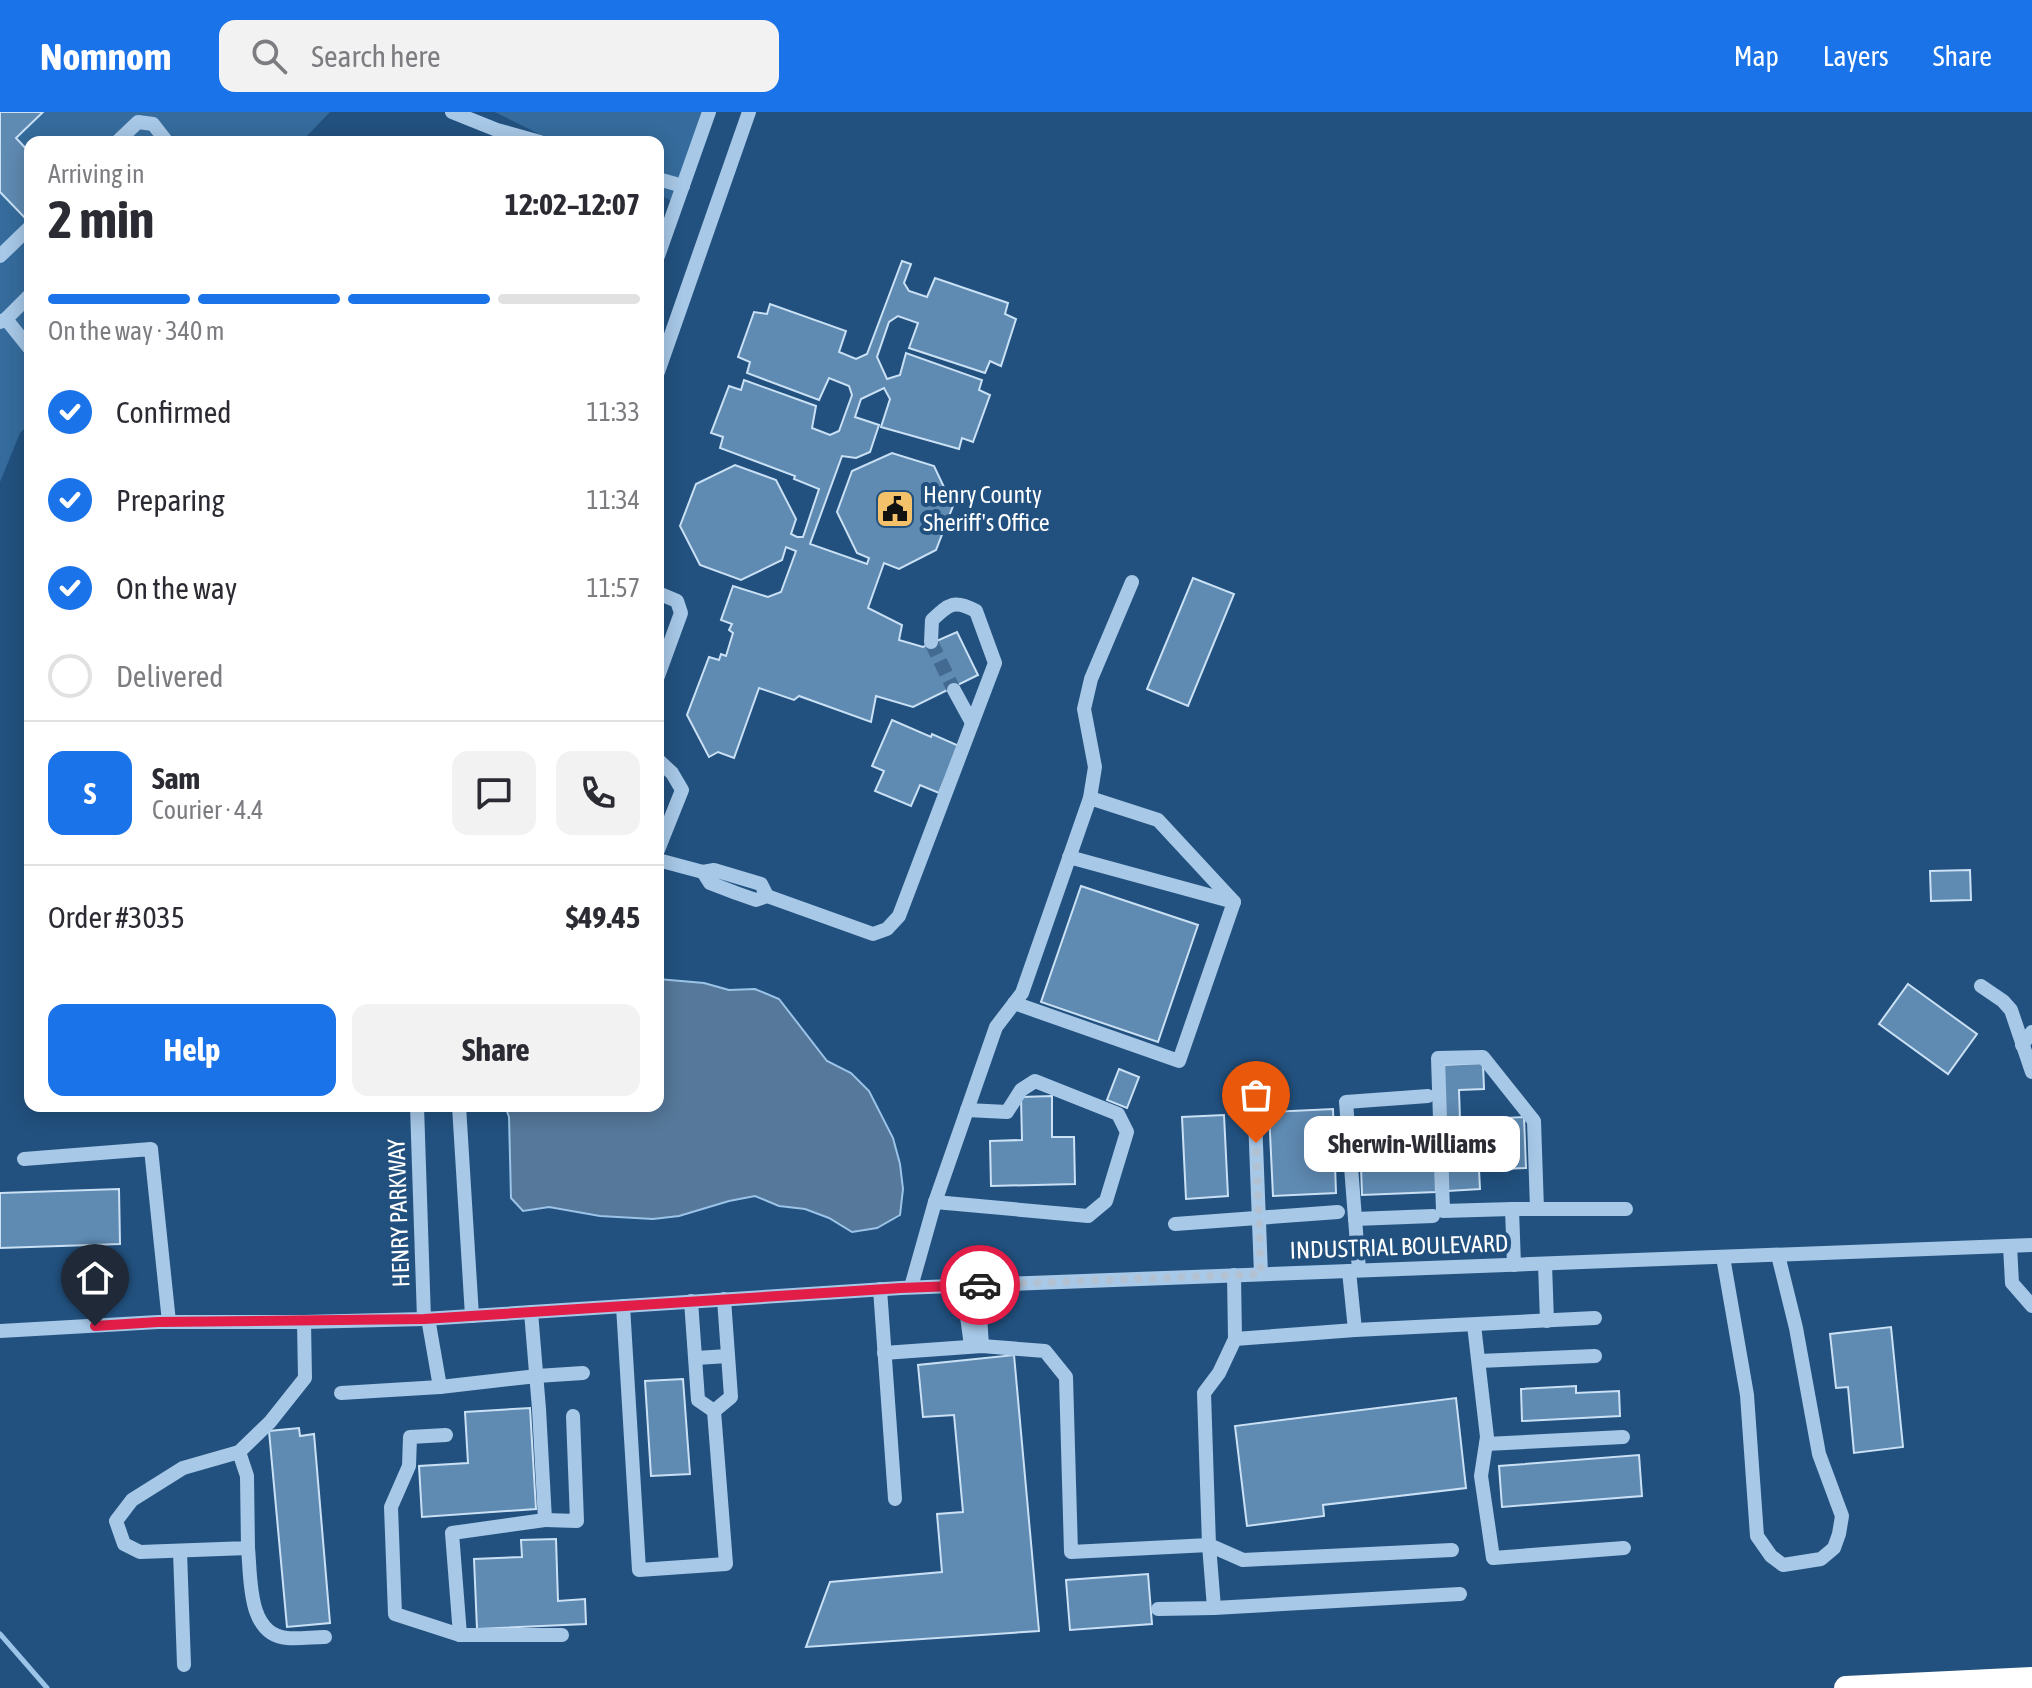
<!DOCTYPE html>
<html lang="en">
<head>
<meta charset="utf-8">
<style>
  body { margin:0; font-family:"Asap Condensed",sans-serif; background:#f2f2f3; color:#2b2b33; height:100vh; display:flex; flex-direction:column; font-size:30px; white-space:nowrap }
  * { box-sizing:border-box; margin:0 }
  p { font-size:26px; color:#7c7c81 }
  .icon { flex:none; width:44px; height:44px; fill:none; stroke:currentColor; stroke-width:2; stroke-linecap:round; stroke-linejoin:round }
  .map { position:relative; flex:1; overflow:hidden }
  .panel { position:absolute; left:24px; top:24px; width:640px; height:976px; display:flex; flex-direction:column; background:#fff; border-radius:16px; box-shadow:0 4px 20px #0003 }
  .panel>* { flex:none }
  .pin { position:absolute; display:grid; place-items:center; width:68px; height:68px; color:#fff; margin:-82px -34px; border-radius:50% 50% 50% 0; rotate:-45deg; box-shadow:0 0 8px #0007 }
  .pin .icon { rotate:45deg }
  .courier { position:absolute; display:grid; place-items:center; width:80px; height:80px; margin:-40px; border:6px solid #e11d48; border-radius:50%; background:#fff; color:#222; box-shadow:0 2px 10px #0007 }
  .bubble { position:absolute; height:56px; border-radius:16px; background:#fff; box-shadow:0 4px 20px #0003; font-size:26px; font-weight:700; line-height:56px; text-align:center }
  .summary em { font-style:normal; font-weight:700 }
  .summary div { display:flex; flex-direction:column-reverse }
  .summary { display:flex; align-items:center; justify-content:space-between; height:136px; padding:0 24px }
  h1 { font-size:52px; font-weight:700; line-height:60px }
  .bar { display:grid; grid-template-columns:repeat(4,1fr); gap:12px 8px; align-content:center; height:96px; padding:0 24px }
  .bar i { height:10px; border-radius:6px; background:#e1e1e2 }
  .bar .selected { background:#1a73e8 }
  .bar p { grid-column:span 4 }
  .line { display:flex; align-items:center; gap:20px; padding:0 24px; border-top:2px solid #e1e1e2 }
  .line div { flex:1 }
  .round { display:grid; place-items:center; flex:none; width:84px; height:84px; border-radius:16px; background:#f2f2f3 }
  ol { padding:0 24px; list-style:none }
  li { display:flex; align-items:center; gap:24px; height:88px }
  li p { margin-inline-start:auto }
  li .icon { padding:8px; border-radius:50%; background:#1a73e8; color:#fff; stroke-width:4 }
  li:last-child { color:#7c7c81 }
  li i { width:44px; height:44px; border:4px solid #e1e1e2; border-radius:50% }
  .button { display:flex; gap:16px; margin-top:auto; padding:16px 24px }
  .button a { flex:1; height:92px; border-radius:16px; background:#1a73e8; color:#fff; font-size:32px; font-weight:700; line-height:92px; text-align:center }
  .button a+a { background:#f2f2f3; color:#2b2b33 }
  header { display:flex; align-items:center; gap:48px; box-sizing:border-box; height:112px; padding:0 40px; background:#1a73e8; color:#fff }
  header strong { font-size:38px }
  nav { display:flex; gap:44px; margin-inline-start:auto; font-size:28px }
  .search { width:560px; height:72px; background:#f2f2f3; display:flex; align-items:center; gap:20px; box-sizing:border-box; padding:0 28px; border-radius:16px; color:#7c7c81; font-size:30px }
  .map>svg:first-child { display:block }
</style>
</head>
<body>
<header>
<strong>Nomnom</strong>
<div class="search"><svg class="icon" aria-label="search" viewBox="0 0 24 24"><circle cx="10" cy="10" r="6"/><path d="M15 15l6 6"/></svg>Search here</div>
<nav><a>Map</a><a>Layers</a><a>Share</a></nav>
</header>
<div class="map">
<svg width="2032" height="1576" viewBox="0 0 2032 1576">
  <rect width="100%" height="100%" fill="#22517f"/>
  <g fill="#356c9d">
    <path d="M0,0H330L301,30H30V311L20,321L0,370Z"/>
    <path d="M495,0H713L679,93L658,82V30H555Z"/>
  </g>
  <path fill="#56789a" stroke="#9bc4e8" stroke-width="2" d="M658,867L704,871L729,878L755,877L779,887L827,949L851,961L869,979L893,1026L900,1052L903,1077L900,1103L877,1116L852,1120L829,1106L805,1097L779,1094L755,1084L729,1089L679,1104L653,1107L600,1104L549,1095L523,1099L511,1086L509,1005L505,994H658Z"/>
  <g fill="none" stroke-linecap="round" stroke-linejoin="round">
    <path stroke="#9bc4e8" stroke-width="5" d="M0,1522L47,1576"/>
  </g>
  <g fill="#5f8ab2" stroke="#cae1f5" stroke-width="2">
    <path d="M0,0H43L16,26L30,41V102L25,106L0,80Z"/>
    <path d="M902,149L911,152L904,171L909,179L927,185L935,166L1008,191L1005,202L1016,207L1001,254L990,249L985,261L909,236L918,211L898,204L889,210L877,245L887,267L900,263L906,241L982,268L979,278L990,283L973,330L962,326L959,337L881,315L890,287L884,276L861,287L855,305L879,313L870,340L856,346L842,344L810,432L867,452L869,446L857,441L837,400L852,359L892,341L934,354L953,394L936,438L899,457L884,451L868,496L902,513L899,528L923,535L957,520L978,563L913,595L876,584L871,610L799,584L794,588L759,576L734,646L718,640L709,645L687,603L709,545L719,548L721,542L726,544L733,521L729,518L732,512L721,508L733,474L768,485L781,480L796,439L786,435L782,448L741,468L700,453L680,414L696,372L735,353L776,368L796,407L791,422L797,425H803L819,377L794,367L795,364L720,336L723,325L711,321L729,274L741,278L744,268L816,294L812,316L830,323L839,319L852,283L849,274L829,266L819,288L747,261L750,250L738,245L754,200L767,202L770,192L846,219L839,240L856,247L867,242Z"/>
    <path d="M1193,466L1234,482L1188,594L1147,577Z"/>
    <path d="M892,608L931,625L932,622L959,634L939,681L920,673L911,694L875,679L884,659L872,654Z"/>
    <path d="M1970,758L1971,788L1931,789L1930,759Z"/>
    <path d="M1081,774L1198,813L1158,930L1041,890Z"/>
    <path d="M1908,872L1977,922L1948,962L1879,912Z"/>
    <path d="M1483,951L1484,977L1459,978L1460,1008L1524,1005L1526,1056L1479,1058L1480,1077L1448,1079L1443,953Z"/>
    <path d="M1119,957L1139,965L1127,996L1107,988Z"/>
    <path d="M1052,984V1025H1074L1075,1072L991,1074L990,1029L1022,1028L1021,985Z"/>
    <path d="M1333,997L1336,1081L1273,1084L1269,1000Z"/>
    <path d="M1224,1003L1228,1084L1186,1087L1182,1005Z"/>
    <path d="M1434,1006L1436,1080L1362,1083L1360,1026L1416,1023V1007Z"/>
    <path d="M119,1077L120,1132L0,1136V1081Z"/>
    <path d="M1891,1215L1903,1335L1854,1341L1848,1275L1836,1276L1830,1222Z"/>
    <path d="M1014,1243L1039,1519L806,1535L830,1470L942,1460L937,1402L963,1400L954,1303L923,1305L918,1253Z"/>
    <path d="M683,1267L690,1362L651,1364L645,1269Z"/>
    <path d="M1576,1274V1281L1619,1279L1620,1304L1522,1309L1521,1277Z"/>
    <path d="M1456,1286L1466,1376L1323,1393L1324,1404L1247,1414L1235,1314Z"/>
    <path d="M530,1296L536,1397L422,1405L419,1354L468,1351L465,1300Z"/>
    <path d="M299,1316L300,1324L314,1322L330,1511L287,1515L269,1319Z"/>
    <path d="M1639,1343L1642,1384L1502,1395L1499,1354Z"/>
    <path d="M556,1427L558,1489L585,1487L586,1512L477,1517L474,1447L522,1445L521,1428Z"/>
    <path d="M1148,1462L1152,1512L1070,1518L1066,1468Z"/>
  </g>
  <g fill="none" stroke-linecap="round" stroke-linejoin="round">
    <path stroke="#436b92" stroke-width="14" stroke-dasharray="14 7" stroke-linecap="butt" d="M931,530L954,578"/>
    <g stroke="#a7c8e7" stroke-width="14">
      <path d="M452,0L497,18L540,30"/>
      <path d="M117,30L138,10L153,12L167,30"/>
      <path d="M658,67L683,74"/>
      <path d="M0,144L30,115"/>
      <path d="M658,144L709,0"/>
      <path d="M6,207L30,237"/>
      <path d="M0,210L6,207L30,183"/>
      <path d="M658,260L749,0"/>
      <path d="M658,481L677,489L681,501L658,564"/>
      <path d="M954,578L972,611"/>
      <path d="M658,648L672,661L682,678L658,738"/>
      <path d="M1090,686L1095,655L1084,597L1091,567L1132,470"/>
      <path d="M1069,745L1234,790"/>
      <path d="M658,748L703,760L714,758L761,772L767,784L756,788L736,781L710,771L703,760"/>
      <path d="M767,784L873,822L887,817L899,804L995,551L976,499C954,487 949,492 932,508L931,530"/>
      <path d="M1981,874L2003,889L2011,898L2032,960"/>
      <path d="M2022,933L2032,920"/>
      <path d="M417,994L424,1207"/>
      <path d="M459,994L472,1204"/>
      <path d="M1255,1006L1261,1162"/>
      <path d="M24,1047L151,1037L169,1210"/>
      <path d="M935,1090L1088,1104L1106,1089L1127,1020L1118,1002L1035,969L1021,978L1007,1000L967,998"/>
      <path d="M1512,1097L1443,1099L1438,946L1483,945L1534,1009L1537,1097"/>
      <path d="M1355,1107L1433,1104"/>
      <path d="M1175,1112L1338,1100"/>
      <path d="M2010,1134L2012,1171L2032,1194"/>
      <path d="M1723,1145L1747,1283L1757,1424L1771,1444L1783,1453L1821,1447L1834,1436L1839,1422L1842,1404L1819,1342L1796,1216L1778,1143"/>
      <path d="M1545,1152L1547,1209"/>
      <path d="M1514,1153L1512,1097H1626"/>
      <path d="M1359,1158L1346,990L1428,984"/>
      <path d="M1349,1159L1355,1218"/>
      <path d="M1234,1163L1235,1227"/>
      <path d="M978,1173L982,1234"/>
      <path d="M963,1174L971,1234"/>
      <path d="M911,1175L935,1090L996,915L1022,881L1090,686L1158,708L1234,790L1179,949L1014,891"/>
      <path d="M880,1177L895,1387"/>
      <path d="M691,1189L698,1288L714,1299"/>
      <path d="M623,1194L639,1458L726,1452L714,1299L731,1285L724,1187"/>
      <path d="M531,1200L539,1297L545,1408L452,1421L460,1523H562"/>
      <path d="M428,1206L440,1275"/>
      <path d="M1474,1213L1487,1325L1481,1364L1493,1446L1624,1436"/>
      <path d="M0,1219L158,1210H304L424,1207L901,1176L2032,1133"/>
      <path d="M884,1241L982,1234L1045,1239L1066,1265L1071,1440L1209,1433L1243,1448L1452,1438"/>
      <path d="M696,1246L728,1244"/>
      <path d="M1479,1249L1595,1244"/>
      <path d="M341,1281L440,1275L537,1264L583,1261"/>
      <path d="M446,1323L410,1325L409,1354L391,1395L395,1502L460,1523"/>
      <path d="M1486,1332L1623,1325"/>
      <path d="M239,1340L247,1364L248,1436L140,1440L124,1432L116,1409L132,1388L183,1356L239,1340L270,1310L305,1266L304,1210"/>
      <path d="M545,1408L577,1409L573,1304"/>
      <path d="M248,1436C251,1465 247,1523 287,1526C299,1527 313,1525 325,1525"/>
      <path d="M180,1439L184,1553"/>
      <path d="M1214,1496L1209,1433L1204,1281L1219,1261L1235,1227L1355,1218L1595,1206"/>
      <path d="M1158,1497L1214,1496L1460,1482"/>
    </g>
    <path stroke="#fff" stroke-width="24" d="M1846,1576L2032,1567"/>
  </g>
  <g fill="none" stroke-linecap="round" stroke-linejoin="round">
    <path stroke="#b2c2d2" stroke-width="8" stroke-dasharray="0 14.4" d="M980,1173L1261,1162L1256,1031"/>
    <path stroke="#e11d48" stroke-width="10" d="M95,1214L158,1210L424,1207L901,1176L980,1173"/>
  </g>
  <defs>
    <symbol id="civic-square" viewBox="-11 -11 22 22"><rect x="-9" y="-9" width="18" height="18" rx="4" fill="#f3c169" stroke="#22517f"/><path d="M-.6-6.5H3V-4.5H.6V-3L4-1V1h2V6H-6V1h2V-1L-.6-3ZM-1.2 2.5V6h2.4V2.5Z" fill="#111"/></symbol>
  </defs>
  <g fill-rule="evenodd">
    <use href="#civic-square" x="873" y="375" width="44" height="44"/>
  </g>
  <g text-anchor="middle" stroke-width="8" stroke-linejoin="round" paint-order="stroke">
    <g font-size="24" fill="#fff" stroke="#22517f" text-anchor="start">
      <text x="923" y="391">Henry County<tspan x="923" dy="28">Sheriff's Office</tspan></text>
    </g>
    <g font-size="24" fill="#fff" stroke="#22517f">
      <text transform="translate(399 1101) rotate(-92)" y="8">HENRY PARKWAY</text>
      <text transform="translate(1399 1135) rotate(-2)" y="8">INDUSTRIAL BOULEVARD</text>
    </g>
  </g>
</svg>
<div class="pin" style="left:1256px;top:1031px;background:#ea580c"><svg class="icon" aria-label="bag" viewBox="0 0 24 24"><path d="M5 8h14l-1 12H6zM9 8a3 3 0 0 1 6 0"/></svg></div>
<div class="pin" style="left:95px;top:1214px;background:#1f2937"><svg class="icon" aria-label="home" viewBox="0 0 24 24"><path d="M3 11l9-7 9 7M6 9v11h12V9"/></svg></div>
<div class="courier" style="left:980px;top:1173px"><svg class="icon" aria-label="car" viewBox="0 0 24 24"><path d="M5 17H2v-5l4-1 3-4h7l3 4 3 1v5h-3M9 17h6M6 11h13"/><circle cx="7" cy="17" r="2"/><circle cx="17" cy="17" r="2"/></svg></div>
<div class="bubble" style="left:1304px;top:1004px;width:216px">Sherwin-Williams</div>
<section class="panel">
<div class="summary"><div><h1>2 min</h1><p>Arriving in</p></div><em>12:02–12:07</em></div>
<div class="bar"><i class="selected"></i><i class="selected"></i><i class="selected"></i><i></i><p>On the way · 340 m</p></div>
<ol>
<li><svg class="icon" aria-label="check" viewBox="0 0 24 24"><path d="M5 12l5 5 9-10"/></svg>Confirmed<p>11:33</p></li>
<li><svg class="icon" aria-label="check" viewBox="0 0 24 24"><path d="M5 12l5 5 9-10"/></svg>Preparing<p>11:34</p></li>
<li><svg class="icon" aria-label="check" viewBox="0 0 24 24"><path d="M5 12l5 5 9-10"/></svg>On the way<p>11:57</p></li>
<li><i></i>Delivered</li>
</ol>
<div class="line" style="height:144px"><b class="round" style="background:#1a73e8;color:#fff">S</b><div><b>Sam</b><p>Courier · 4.4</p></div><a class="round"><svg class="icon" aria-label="chat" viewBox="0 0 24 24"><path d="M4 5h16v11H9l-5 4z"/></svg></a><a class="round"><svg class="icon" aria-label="phone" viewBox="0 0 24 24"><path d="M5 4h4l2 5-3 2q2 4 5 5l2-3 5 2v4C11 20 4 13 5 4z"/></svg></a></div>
<div class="line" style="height:104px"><div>Order #3035</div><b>$49.45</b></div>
<div class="button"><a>Help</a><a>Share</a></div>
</section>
</div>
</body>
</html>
